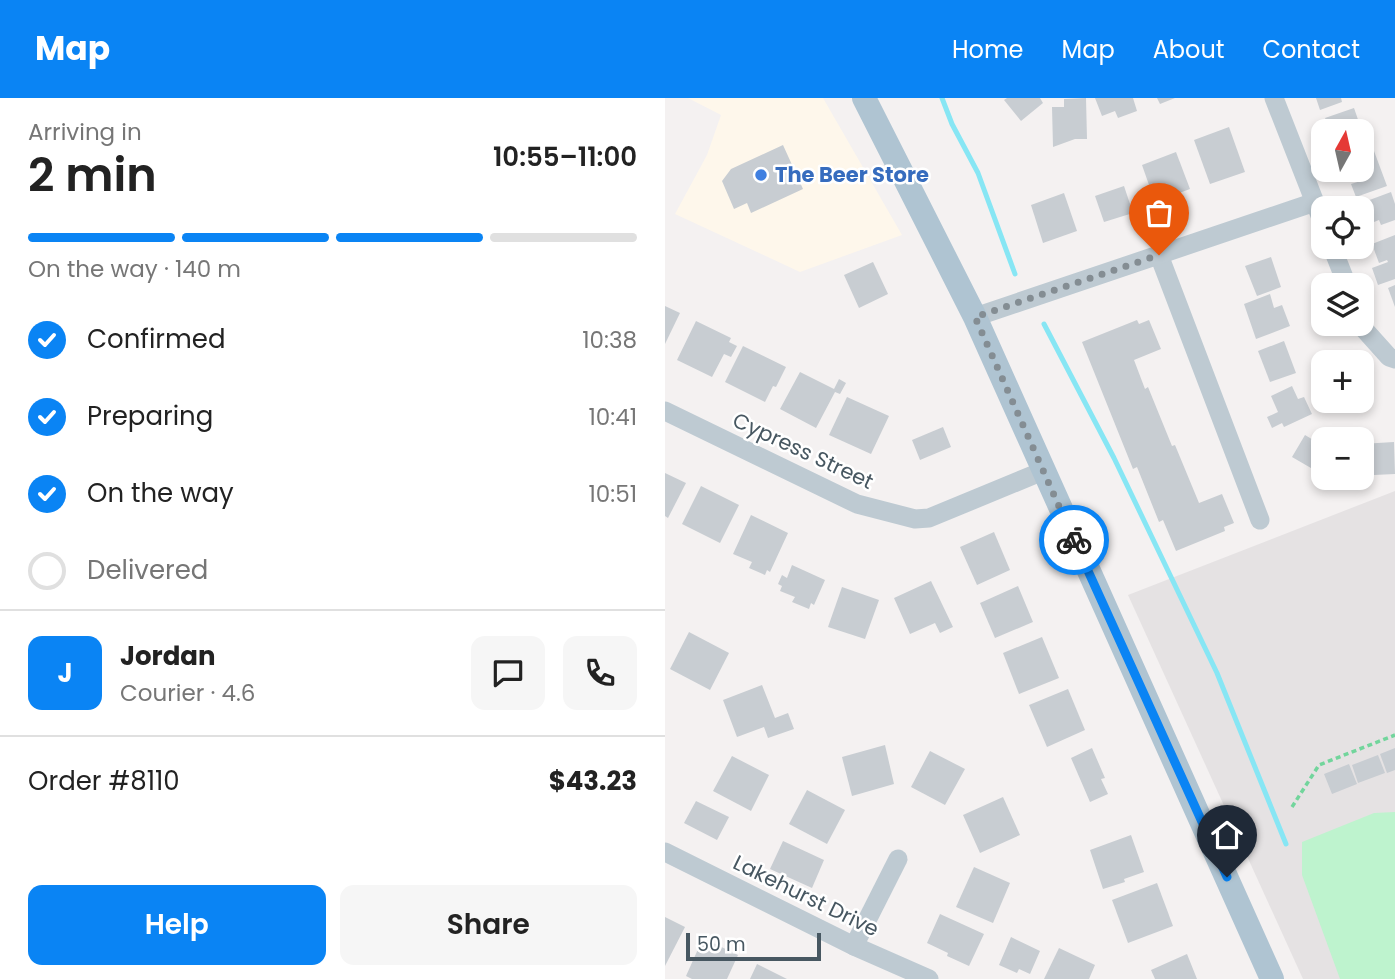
<!DOCTYPE html>
<html lang="en">
<head>
<meta charset="utf-8">
<style>
  body { margin:0; font-family:Poppins,sans-serif; background:#f6f6f6; color:#222; height:100vh; display:flex; flex-direction:column; font-size:26px; white-space:nowrap }
  * { box-sizing:border-box; margin:0 }
  p { font-size:23px; color:#767676 }
  .icon { flex:none; width:38px; height:38px; fill:none; stroke:currentColor; stroke-width:2; stroke-linecap:round; stroke-linejoin:round }
  .map { position:relative; flex:1; overflow:hidden }
  .side { display:flex; flex-direction:column; background:#fff; width:665px }
  .side>* { flex:none }
  .needle { width:46px; rotate:8deg }
  .fabs { position:absolute; left:646px; top:21px; display:grid; gap:14px }
  .fabs a { display:grid; place-items:center; width:63px; height:63px; border-radius:14px; background:#fff; box-shadow:0 4px 10px #0003; font-size:35px }
  .scale { position:absolute; left:21px; bottom:18px; width:135px; box-sizing:border-box; padding-left:7px; border:4px solid #475761; border-top:0; font-size:19px; line-height:24px; white-space:nowrap; color:#475761; -webkit-text-stroke:5px #fff; paint-order:stroke }
  .pin { position:absolute; display:grid; place-items:center; width:60px; height:60px; color:#fff; margin:-72px -30px; border-radius:50% 50% 50% 0; rotate:-45deg; box-shadow:0 0 7px #0007 }
  .pin .icon { rotate:45deg }
  .courier { position:absolute; display:grid; place-items:center; width:70px; height:70px; margin:-35px; border:5px solid #0a84f4; border-radius:50%; background:#fff; color:#222; box-shadow:0 2px 9px #0007 }
  .headline em { font-style:normal; font-weight:600 }
  .headline div { display:flex; flex-direction:column-reverse }
  .headline { display:flex; align-items:center; justify-content:space-between; height:119px; padding:0 28px }
  h1 { font-size:46px; font-weight:600; line-height:52px }
  .bar { display:grid; grid-template-columns:repeat(4,1fr); gap:10px 7px; align-content:center; height:84px; padding:0 28px }
  .bar i { height:9px; border-radius:5px; background:#e0e0e0 }
  .bar .selected { background:#0a84f4 }
  .bar p { grid-column:span 4 }
  .line { display:flex; align-items:center; gap:18px; padding:0 28px; border-top:2px solid #e0e0e0 }
  .line div { flex:1 }
  .round { display:grid; place-items:center; flex:none; width:74px; height:74px; border-radius:14px; background:#f6f6f6 }
  ol { padding:0 28px; list-style:none }
  li { display:flex; align-items:center; gap:21px; height:77px }
  li p { margin-inline-start:auto }
  li .icon { padding:7px; border-radius:50%; background:#0a84f4; color:#fff; stroke-width:4 }
  li:last-child { color:#767676 }
  li i { width:38px; height:38px; border:4px solid #e0e0e0; border-radius:50% }
  .button { display:flex; gap:14px; margin-top:auto; padding:14px 28px }
  .button a { flex:1; height:80px; border-radius:14px; background:#0a84f4; color:#fff; font-size:28px; font-weight:600; line-height:80px; text-align:center }
  .button a+a { background:#f6f6f6; color:#222 }
  header { display:flex; align-items:center; gap:42px; box-sizing:border-box; height:98px; padding:0 35px; background:#0a84f4; color:#fff }
  header strong { font-size:33px }
  nav { display:flex; gap:38px; margin-inline-start:auto; font-size:24px }
  main { display:flex; flex:1; min-height:0 }
  .map>svg:first-child { display:block }
</style>
</head>
<body>
<header>
<strong>Map</strong>
<nav><a>Home</a><a>Map</a><a>About</a><a>Contact</a></nav>
</header>
<main>
<section class="side">
<div class="headline"><div><h1>2 min</h1><p>Arriving in</p></div><em>10:55–11:00</em></div>
<div class="bar"><i class="selected"></i><i class="selected"></i><i class="selected"></i><i></i><p>On the way · 140 m</p></div>
<ol>
<li><svg class="icon" aria-label="check" viewBox="0 0 24 24"><path d="M5 12l5 5 9-10"/></svg>Confirmed<p>10:38</p></li>
<li><svg class="icon" aria-label="check" viewBox="0 0 24 24"><path d="M5 12l5 5 9-10"/></svg>Preparing<p>10:41</p></li>
<li><svg class="icon" aria-label="check" viewBox="0 0 24 24"><path d="M5 12l5 5 9-10"/></svg>On the way<p>10:51</p></li>
<li><i></i>Delivered</li>
</ol>
<div class="line" style="height:126px"><b class="round" style="background:#0a84f4;color:#fff">J</b><div><b>Jordan</b><p>Courier · 4.6</p></div><a class="round"><svg class="icon" aria-label="chat" viewBox="0 0 24 24"><path d="M4 5h16v11H9l-5 4z"/></svg></a><a class="round"><svg class="icon" aria-label="phone" viewBox="0 0 24 24"><path d="M5 4h4l2 5-3 2q2 4 5 5l2-3 5 2v4C11 20 4 13 5 4z"/></svg></a></div>
<div class="line" style="height:91px"><div>Order #8110</div><b>$43.23</b></div>
<div class="button"><a>Help</a><a>Share</a></div>
</section>
<div class="map">
<svg width="730" height="881" viewBox="0 0 730 881">
  <rect width="100%" height="100%" fill="#f4f1f1"/>
  <path fill="#fef7eb" d="M23,0H158L237,137L135,174L10,116L42,57L56,17Z"/>
  <path fill="#e5e2e3" d="M730,393V881H638L463,497Z"/>
  <path fill="#bef3ce" d="M730,714V881H675L637,777V744L709,715Z"/>
  <g fill="none" stroke-linecap="round" stroke-linejoin="round">
    <g stroke="#87e6f4" stroke-width="5">
      <path d="M277,0L287,26L313,75L350,176"/>
      <path d="M379,226L449,360L552,575L621,746"/>
    </g>
  </g>
  <g fill="#c8cdd2">
    <path d="M342,0H375L378,5L356,23L339,2Z"/>
    <path d="M421,0L422,41H410L388,49L387,9H399V1Z"/>
    <path d="M430,0H468L472,13L453,20L450,13L437,18Z"/>
    <path d="M492,0H510L495,6Z"/>
    <path d="M651,0H676L677,4L655,12Z"/>
    <path d="M689,10L699,39L696,40V33H665L660,20Z"/>
    <path d="M564,29L580,74L545,86L529,42Z"/>
    <path d="M118,47L138,91L86,115L82,105L69,111L57,83L66,71Z"/>
    <path d="M709,53L722,88L691,99L686,86L699,82L698,77L683,83L679,72H696V57Z"/>
    <path d="M511,54L525,91L490,104L477,67Z"/>
    <path d="M459,88L468,115L439,124L430,98Z"/>
    <path d="M726,94L730,106V122L716,127L714,122L699,128L696,121V110H692L691,107Z"/>
    <path d="M399,95L412,133L378,145L366,107Z"/>
    <path d="M730,137V181L713,187L707,170L723,164L722,162L714,165L707,146Z"/>
    <path d="M606,159L616,189L592,198L580,168Z"/>
    <path d="M208,164L223,196L194,210L179,177Z"/>
    <path d="M730,187V209L723,190Z"/>
    <path d="M605,196L609,210L617,207L625,228L591,241L579,206Z"/>
    <path d="M0,208L15,215L0,246Z"/>
    <path d="M472,222L474,226L484,222L496,251L469,262L480,291L483,289L507,348L510,347L534,405L557,396L569,425L559,429L560,433L511,453L498,422L494,424L472,369L468,371L417,244Z"/>
    <path d="M31,223L66,240L64,244L72,248L66,259L59,256L47,279L12,262Z"/>
    <path d="M619,243L631,275L605,284L593,253Z"/>
    <path d="M78,248L121,269L111,289L108,288L100,304L60,284Z"/>
    <path d="M135,274L169,291L174,281L181,285L175,296L170,294L151,330L115,311Z"/>
    <path d="M627,288L633,301L639,299L647,316L619,329L617,325L607,330L602,319L613,314L606,298Z"/>
    <path d="M182,299L224,318L206,356L164,337Z"/>
    <path d="M278,329L286,349L255,362L247,342Z"/>
    <path d="M640,337L650,343L651,341L658,345V377L627,359Z"/>
    <path d="M729,344L730,376L709,377V369L696,370V346Z"/>
    <path d="M0,375L21,385L3,420L0,418Z"/>
    <path d="M36,388L74,407L55,445L17,426Z"/>
    <path d="M86,417L123,435L105,474L102,472L100,477L84,470L87,464L68,456Z"/>
    <path d="M329,434L345,472L312,487L295,449Z"/>
    <path d="M127,467L160,482L149,507L146,505L144,511L127,504L130,499L115,493L117,488L113,486L117,477L122,480Z"/>
    <path d="M266,483L288,529L275,535L270,525L245,536L229,500Z"/>
    <path d="M353,488L368,524L330,540L315,505Z"/>
    <path d="M177,489L214,502L200,541L163,529Z"/>
    <path d="M24,534L64,555L45,592L5,571Z"/>
    <path d="M377,539L394,580L354,596L338,555Z"/>
    <path d="M97,587L110,620L123,615L129,631L103,640L99,629L72,639L58,602Z"/>
    <path d="M403,591L420,632L382,649L364,607Z"/>
    <path d="M220,647L229,686L187,698L177,659Z"/>
    <path d="M427,650L440,680L436,681L443,696L425,704L406,660Z"/>
    <path d="M730,650V672L722,675L715,656Z"/>
    <path d="M265,653L300,671L280,707L246,689Z"/>
    <path d="M713,657L720,675L693,685L687,667Z"/>
    <path d="M67,658L104,677L86,713L48,693Z"/>
    <path d="M684,666L692,686L667,696L659,676Z"/>
    <path d="M142,692L180,712L162,746L124,726Z"/>
    <path d="M338,699L355,737L315,755L298,717Z"/>
    <path d="M31,703L64,719L52,742L19,725Z"/>
    <path d="M466,737L479,774L459,781L460,784L438,791L425,752Z"/>
    <path d="M118,743L159,762L147,790L105,771Z"/>
    <path d="M309,769L345,785L328,825L291,809Z"/>
    <path d="M492,785L508,828L463,845L447,802Z"/>
    <path d="M275,816L319,836L304,868L282,858L283,855L262,845Z"/>
    <path d="M0,819L20,829L0,868Z"/>
    <path d="M346,839L375,853L365,876L354,871L352,875L334,867Z"/>
    <path d="M38,840L73,857L62,881H27L21,878Z"/>
    <path d="M394,850L430,867L424,881H379Z"/>
    <path d="M522,856L532,881H490L486,872Z"/>
    <path d="M92,866L122,881H85Z"/>
  </g>
  <g fill="none" stroke-linecap="round" stroke-linejoin="round">
    <path stroke="#72d59c" stroke-width="3.5" stroke-dasharray="5 3.5" stroke-linecap="butt" d="M627,709L654,667L730,637"/>
    <g stroke="#becad2" stroke-width="19">
      <path d="M609,0L658,125"/>
      <path d="M667,149L682,187"/>
      <path d="M494,157L595,422"/>
      <path d="M310,219L650,104"/>
      <path d="M696,225L698,230L724,259L730,261"/>
      <path d="M0,313L192,406L250,421L264,420L378,373"/>
      <path d="M0,754L189,848L264,881"/>
      <path d="M189,848L233,761"/>
    </g>
    <path stroke="#afc4d2" stroke-width="24" d="M199,0L310,219L607,881"/>
  </g>
  <g fill="none" stroke-linecap="round" stroke-linejoin="round">
    <path stroke="#848d93" stroke-width="7" stroke-dasharray="0 12.6" d="M409,442L310,219L494,157"/>
    <path stroke="#0a84f4" stroke-width="9" d="M409,442L562,779"/>
  </g>
  <circle fill="#3f7fe0" stroke="#fff" stroke-width="2.5" cx="96" cy="77" r="7"/>
  <g text-anchor="middle" stroke-width="5" stroke-linejoin="round" paint-order="stroke">
    <g font-size="21" font-weight="bold" fill="#366cbe" stroke="#fff" text-anchor="start">
      <text x="110" y="84">The Beer Store</text>
    </g>
    <g font-size="21" fill="#475761" stroke="#fff">
      <text transform="translate(138 353) rotate(25)" y="7">Cypress Street</text>
      <text transform="translate(141 798) rotate(26)" y="7">Lakehurst Drive</text>
    </g>
  </g>
</svg>
<div class="fabs">
<a><svg class="needle" viewBox="-14 -14 28 28"><path d="M0-13l5 13h-10z" fill="#e53935"/><path d="M0 13l5-13h-10z" fill="#767676"/></svg></a>
<a><svg class="icon" aria-label="locate" viewBox="0 0 24 24"><circle cx="12" cy="12" r="6"/><path d="M12 2v4M12 18v4M2 12h4M18 12h4"/></svg></a>
<a><svg class="icon" aria-label="layers" viewBox="0 0 24 24"><path d="M12 4l9 5-9 5-9-5zM3 14l9 5 9-5"/></svg></a>
<a>+</a>
<a>−</a>
</div>
<div class="scale">50 m</div>
<div class="pin" style="left:494px;top:157px;background:#ea580c"><svg class="icon" aria-label="bag" viewBox="0 0 24 24"><path d="M5 8h14l-1 12H6zM9 8a3 3 0 0 1 6 0"/></svg></div>
<div class="pin" style="left:562px;top:779px;background:#1f2937"><svg class="icon" aria-label="home" viewBox="0 0 24 24"><path d="M3 11l9-7 9 7M6 9v11h12V9"/></svg></div>
<div class="courier" style="left:409px;top:442px"><svg class="icon" aria-label="bike" viewBox="0 0 24 24"><circle cx="6" cy="16" r="4"/><circle cx="18" cy="16" r="4"/><path d="M6 16l4-8h5l3 8M10 8l3 8H6M13 5h3"/></svg></div>
</div>
</main>
</body>
</html>
